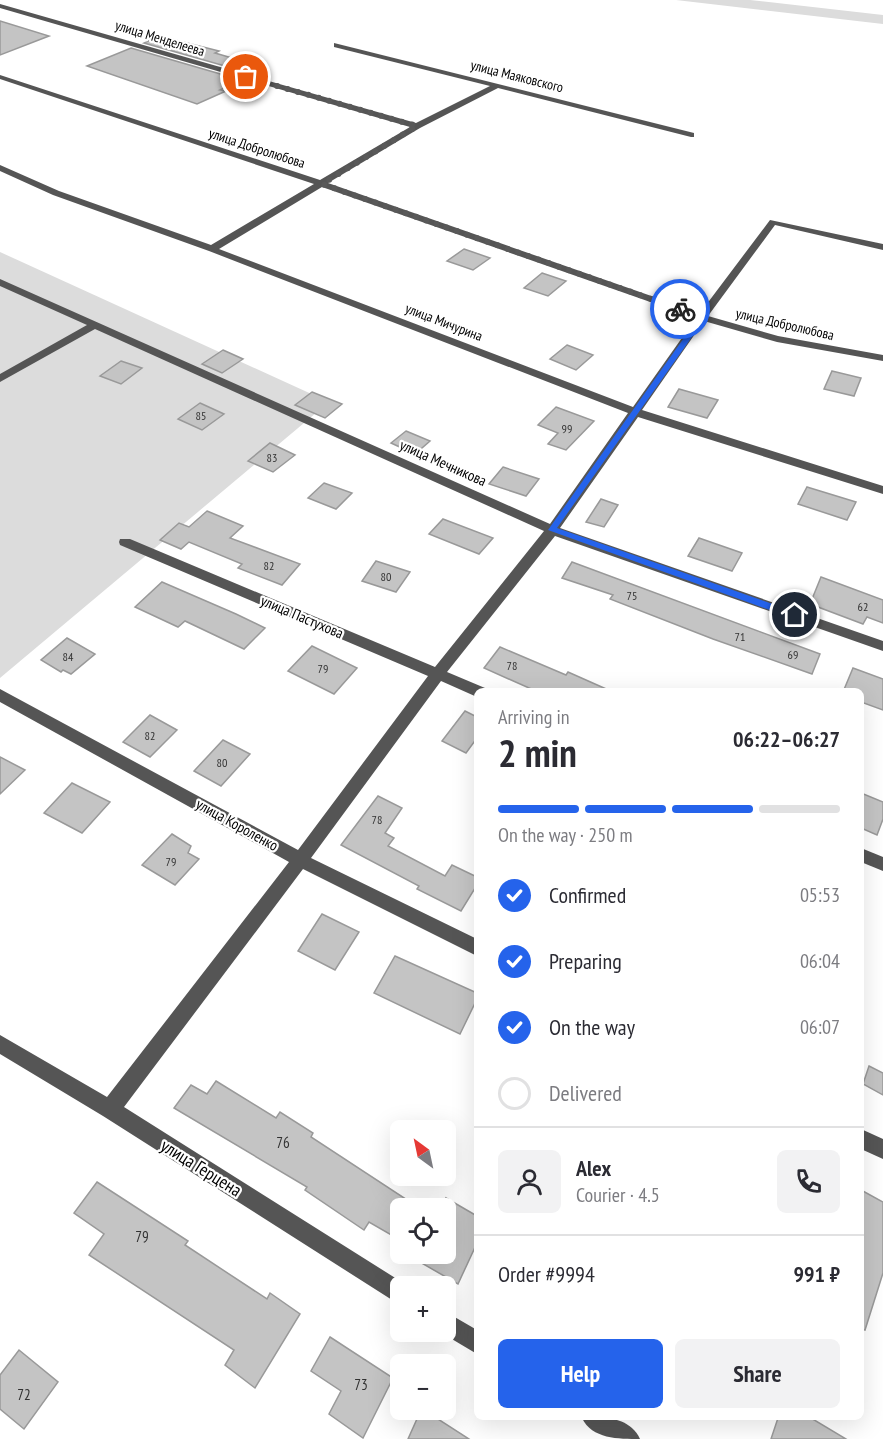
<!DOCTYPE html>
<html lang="en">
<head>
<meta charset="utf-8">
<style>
  body { margin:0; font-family:"PT Sans Narrow",sans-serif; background:#f2f2f3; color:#2b2b33; height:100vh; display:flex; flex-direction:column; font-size:22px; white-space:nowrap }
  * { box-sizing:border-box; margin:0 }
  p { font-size:20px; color:#7c7c81 }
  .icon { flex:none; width:33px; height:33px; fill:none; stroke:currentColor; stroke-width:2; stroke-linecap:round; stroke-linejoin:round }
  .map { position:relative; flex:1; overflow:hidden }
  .panel { position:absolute; left:474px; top:688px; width:390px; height:732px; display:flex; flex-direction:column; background:#fff; border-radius:9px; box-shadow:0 6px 24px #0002 }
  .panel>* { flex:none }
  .needle { width:39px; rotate:327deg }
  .buttons { position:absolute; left:390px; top:1120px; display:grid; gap:12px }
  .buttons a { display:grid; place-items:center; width:66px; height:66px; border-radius:9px; background:#fff; box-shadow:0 6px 24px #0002; font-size:30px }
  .pin { position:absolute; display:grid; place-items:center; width:51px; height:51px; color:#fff; margin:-26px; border:3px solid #fff; border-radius:50%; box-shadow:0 2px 6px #0007 }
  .courier { position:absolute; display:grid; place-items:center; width:60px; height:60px; margin:-30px; border:4px solid #2563eb; border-radius:50%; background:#fff; color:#222; box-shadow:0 2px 8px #0007 }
  .head em { font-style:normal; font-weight:700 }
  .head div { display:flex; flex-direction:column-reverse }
  .head { display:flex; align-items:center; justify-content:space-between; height:102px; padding:0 24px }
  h1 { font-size:39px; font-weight:700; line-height:45px }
  .bar { display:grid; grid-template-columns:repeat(4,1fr); gap:9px 6px; align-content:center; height:72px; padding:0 24px }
  .bar i { height:8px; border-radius:4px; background:#e1e1e2 }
  .bar .selected { background:#2563eb }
  .bar p { grid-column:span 4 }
  .line { display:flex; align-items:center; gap:15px; padding:0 24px; border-top:2px solid #e1e1e2 }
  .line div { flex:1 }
  .round { display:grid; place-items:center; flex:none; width:63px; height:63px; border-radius:9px; background:#f2f2f3 }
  ol { padding:0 24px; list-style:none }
  li { display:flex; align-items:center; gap:18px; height:66px }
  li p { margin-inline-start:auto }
  li .icon { padding:6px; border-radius:50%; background:#2563eb; color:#fff; stroke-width:4 }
  li:last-child { color:#7c7c81 }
  li i { width:33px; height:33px; border:3px solid #e1e1e2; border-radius:50% }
  .cta { display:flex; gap:12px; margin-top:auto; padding:12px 24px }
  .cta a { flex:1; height:69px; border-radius:9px; background:#2563eb; color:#fff; font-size:24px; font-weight:700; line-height:69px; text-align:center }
  .cta a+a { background:#f2f2f3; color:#2b2b33 }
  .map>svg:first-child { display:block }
</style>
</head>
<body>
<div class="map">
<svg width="883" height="1439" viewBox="0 0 883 1439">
  <rect width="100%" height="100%" fill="#fff"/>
  <g fill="#dcdcdc">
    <path d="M676,0H750L883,15V24Z"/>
    <path d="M0,252L329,402L0,678Z"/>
  </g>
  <g fill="#c4c4c4" stroke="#999" stroke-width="1.5">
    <path d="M0,21L49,36L0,55Z"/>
    <path d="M159,36L219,51L215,53L266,68L253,74L144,43Z"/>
    <path d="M131,48L241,80L220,90L226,91L197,104L87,66Z"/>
    <path d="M464,249L490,258L473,270L447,261Z"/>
    <path d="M542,273L566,281L548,296L524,288Z"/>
    <path d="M567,345L593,355L576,370L550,359Z"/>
    <path d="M223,350L243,359L222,373L202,364Z"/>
    <path d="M121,361L142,368L121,384L100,376Z"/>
    <path d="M832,371L861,378L854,396L824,389Z"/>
    <path d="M679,389L718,400L707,418L668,407Z"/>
    <path d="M312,392L342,404L325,418L295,405Z"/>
    <path d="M200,403L224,414L202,430L178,419Z"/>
    <path d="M556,407L594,421L566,450L548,444L558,433L538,425Z"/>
    <path d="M406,431L430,441L415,454L391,443Z"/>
    <path d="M270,443L295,455L273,472L248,461Z"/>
    <path d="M503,467L539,479L526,496L489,484Z"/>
    <path d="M324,483L352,493L336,509L308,498Z"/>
    <path d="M807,487L856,502L847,520L798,504Z"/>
    <path d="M601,499L618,505L604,527L586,522Z"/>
    <path d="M207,511L243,526L230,538L300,564L282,585L238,568L242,564L189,542L181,549L160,540L179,523L189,527Z"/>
    <path d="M443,519L493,538L479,554L429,534Z"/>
    <path d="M699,538L742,553L732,571L688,556Z"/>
    <path d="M376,561L410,572L396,592L362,581Z"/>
    <path d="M572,562L820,654L812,674L713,639L610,599L613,595L562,578Z"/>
    <path d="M821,577L883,600V623L867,617L863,624L810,604Z"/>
    <path d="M162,582L236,614L265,628L244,649L185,621L178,627L135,607Z"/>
    <path d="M67,638L95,654L71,674L63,670L61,672L41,660Z"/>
    <path d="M312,646L357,668L334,694L288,671Z"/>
    <path d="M500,647L566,675L568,672L613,692H538L484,668Z"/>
    <path d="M853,668L883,679V710L861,702V692H843Z"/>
    <path d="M465,711L477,717V738L466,753L442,741Z"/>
    <path d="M150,715L177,730L150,757L123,742Z"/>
    <path d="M223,740L250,754L221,786L194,771Z"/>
    <path d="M0,757L25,770L0,794Z"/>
    <path d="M72,783L110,802L82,833L44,813Z"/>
    <path d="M861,793L883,802V819L877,835L861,828Z"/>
    <path d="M378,796L402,808L385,833L394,838L388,846L445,876L452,865L477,877V885L461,911L417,889L419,886L341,845Z"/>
    <path d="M172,834L191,846L188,853L199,859L175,885L142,865Z"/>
    <path d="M322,914L359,932L335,970L298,951Z"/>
    <path d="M395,956L477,993V999L460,1034L374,993Z"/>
    <path d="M869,1066L883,1073V1095L863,1084Z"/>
    <path d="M216,1081L276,1118L280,1112L313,1133L311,1137L421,1209H400V1240L369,1222L364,1230L305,1190L307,1187L174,1108L191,1085L207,1094Z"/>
    <path d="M97,1182L188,1241L185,1245L267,1299L270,1293L300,1314L255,1388L225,1365L234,1350L89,1255L104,1234L74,1213Z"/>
    <path d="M861,1190L883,1202V1273L865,1330L861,1329Z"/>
    <path d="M446,1198L477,1216V1243L458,1284L406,1254H446Z"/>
    <path d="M330,1337L393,1378L363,1438L329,1414L341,1391L311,1371Z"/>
    <path d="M19,1350L58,1382L24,1429L0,1409V1375Z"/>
    <path d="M421,1410H424L469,1439H408Z"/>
    <path d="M778,1418H811L846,1439H771Z"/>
  </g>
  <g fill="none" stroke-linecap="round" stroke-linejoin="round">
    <g fill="#555" fill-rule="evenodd">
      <path d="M0,4L416,123L490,86L334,47V43L694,133V137H691L498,88L420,128L328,183L700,313L770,220L883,244V250L775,225L708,316L778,336L883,355V361L777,342L704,321L642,410L883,486V494L638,417L560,528L883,641V651L555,536L447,672L485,688L487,692H477V697L441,681L311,858L477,939V956L303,869L124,1107L408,1286L400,1287V1305L103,1116L0,1054V1035L107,1097L289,862L0,702V689L298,850L428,676L120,545L119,542L120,539H130L435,667L544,531L95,329L0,382V374L87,325L0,286V279L550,524L628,413L209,251L53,195L0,171V165L59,191L211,245L314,184L0,79V75L320,180L410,127L0,8ZM322,187L696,318L633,407L219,249Z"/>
      <path d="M861,848L883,857V871L861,862Z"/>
      <path d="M861,1129L883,1139V1159L861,1149Z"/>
      <path d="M446,1312L477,1330V1354L440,1332H446Z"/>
      <path d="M582,1418C603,1416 630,1417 640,1439C618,1439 592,1439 582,1418Z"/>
    </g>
  </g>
  <path fill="#2563eb" d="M678,308L706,317L557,528L798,613V618H792L548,530L698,318L678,311Z"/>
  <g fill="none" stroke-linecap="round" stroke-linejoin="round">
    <path stroke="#595959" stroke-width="6" stroke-dasharray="0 10.8" d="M246,77L417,126L322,184L680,309"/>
  </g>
  <g text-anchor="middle" stroke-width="4.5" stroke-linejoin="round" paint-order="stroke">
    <g font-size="12" fill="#313131">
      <text x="201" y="420">85</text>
      <text x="567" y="433">99</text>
      <text x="272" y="462">83</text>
      <text x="269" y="570">82</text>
      <text x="386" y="581">80</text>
      <text x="632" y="600">75</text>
      <text x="863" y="611">62</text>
      <text x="740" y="641">71</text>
      <text x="793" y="659">69</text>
      <text x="68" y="661">84</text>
      <text x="512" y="670">78</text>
      <text x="323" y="673">79</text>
      <text x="150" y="740">82</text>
      <text x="222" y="767">80</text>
      <text x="377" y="824">78</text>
      <text x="171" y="866">79</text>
    </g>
    <g font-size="14" fill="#000" stroke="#fff">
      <text transform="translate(160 38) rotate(17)" y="5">улица Менделеева</text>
      <text transform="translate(517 76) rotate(14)" y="5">улица Маяковского</text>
      <text transform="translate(257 148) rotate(18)" y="5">улица Добролюбова</text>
      <text transform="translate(444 322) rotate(21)" y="5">улица Мичурина</text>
      <text transform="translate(785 324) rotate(13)" y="5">улица Добролюбова</text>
    </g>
    <g font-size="15" fill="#000" stroke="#fff">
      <text transform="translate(443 463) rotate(24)" y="5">улица Мечникова</text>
      <text transform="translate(302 617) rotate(23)" y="5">улица Пастухова</text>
      <text transform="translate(237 825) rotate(29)" y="5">улица Короленко</text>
    </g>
    <g font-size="15" fill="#313131">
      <text x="283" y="1148">76</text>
      <text x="142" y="1242">79</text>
      <text x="361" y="1390">73</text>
      <text x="24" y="1400">72</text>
    </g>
    <g font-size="18" fill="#000" stroke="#fff">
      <text transform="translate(201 1168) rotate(32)" y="6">улица Герцена</text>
    </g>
  </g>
</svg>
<div class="buttons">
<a><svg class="needle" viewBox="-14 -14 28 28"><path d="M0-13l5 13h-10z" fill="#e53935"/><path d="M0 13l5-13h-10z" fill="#7c7c81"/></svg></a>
<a><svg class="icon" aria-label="locate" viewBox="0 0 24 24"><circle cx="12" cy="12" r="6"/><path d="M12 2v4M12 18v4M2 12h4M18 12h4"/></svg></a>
<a>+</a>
<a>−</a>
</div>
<div class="pin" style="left:246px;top:77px;background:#ea580c"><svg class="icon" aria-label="bag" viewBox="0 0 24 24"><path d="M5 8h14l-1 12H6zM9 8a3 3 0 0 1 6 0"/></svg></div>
<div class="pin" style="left:795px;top:615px;background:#1f2937"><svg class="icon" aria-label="home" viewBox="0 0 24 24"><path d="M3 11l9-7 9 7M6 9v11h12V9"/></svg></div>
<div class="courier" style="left:680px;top:309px"><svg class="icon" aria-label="bike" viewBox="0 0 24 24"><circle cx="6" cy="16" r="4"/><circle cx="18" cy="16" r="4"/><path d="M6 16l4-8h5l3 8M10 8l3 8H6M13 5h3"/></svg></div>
<section class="panel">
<div class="head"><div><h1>2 min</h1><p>Arriving in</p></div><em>06:22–06:27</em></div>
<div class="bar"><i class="selected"></i><i class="selected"></i><i class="selected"></i><i></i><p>On the way · 250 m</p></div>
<ol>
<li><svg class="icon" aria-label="check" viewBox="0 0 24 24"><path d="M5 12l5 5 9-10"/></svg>Confirmed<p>05:53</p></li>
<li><svg class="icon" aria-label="check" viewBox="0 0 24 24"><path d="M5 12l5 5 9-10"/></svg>Preparing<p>06:04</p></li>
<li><svg class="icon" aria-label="check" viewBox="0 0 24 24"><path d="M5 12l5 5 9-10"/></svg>On the way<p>06:07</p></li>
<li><i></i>Delivered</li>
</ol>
<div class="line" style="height:108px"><a class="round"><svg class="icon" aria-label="person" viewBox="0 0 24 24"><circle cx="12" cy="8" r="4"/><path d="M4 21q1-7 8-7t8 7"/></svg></a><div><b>Alex</b><p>Courier · 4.5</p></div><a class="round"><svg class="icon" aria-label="phone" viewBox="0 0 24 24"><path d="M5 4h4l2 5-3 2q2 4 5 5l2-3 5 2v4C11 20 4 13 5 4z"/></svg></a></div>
<div class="line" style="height:78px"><div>Order #9994</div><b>991 ₽</b></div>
<div class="cta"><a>Help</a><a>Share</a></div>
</section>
</div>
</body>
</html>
